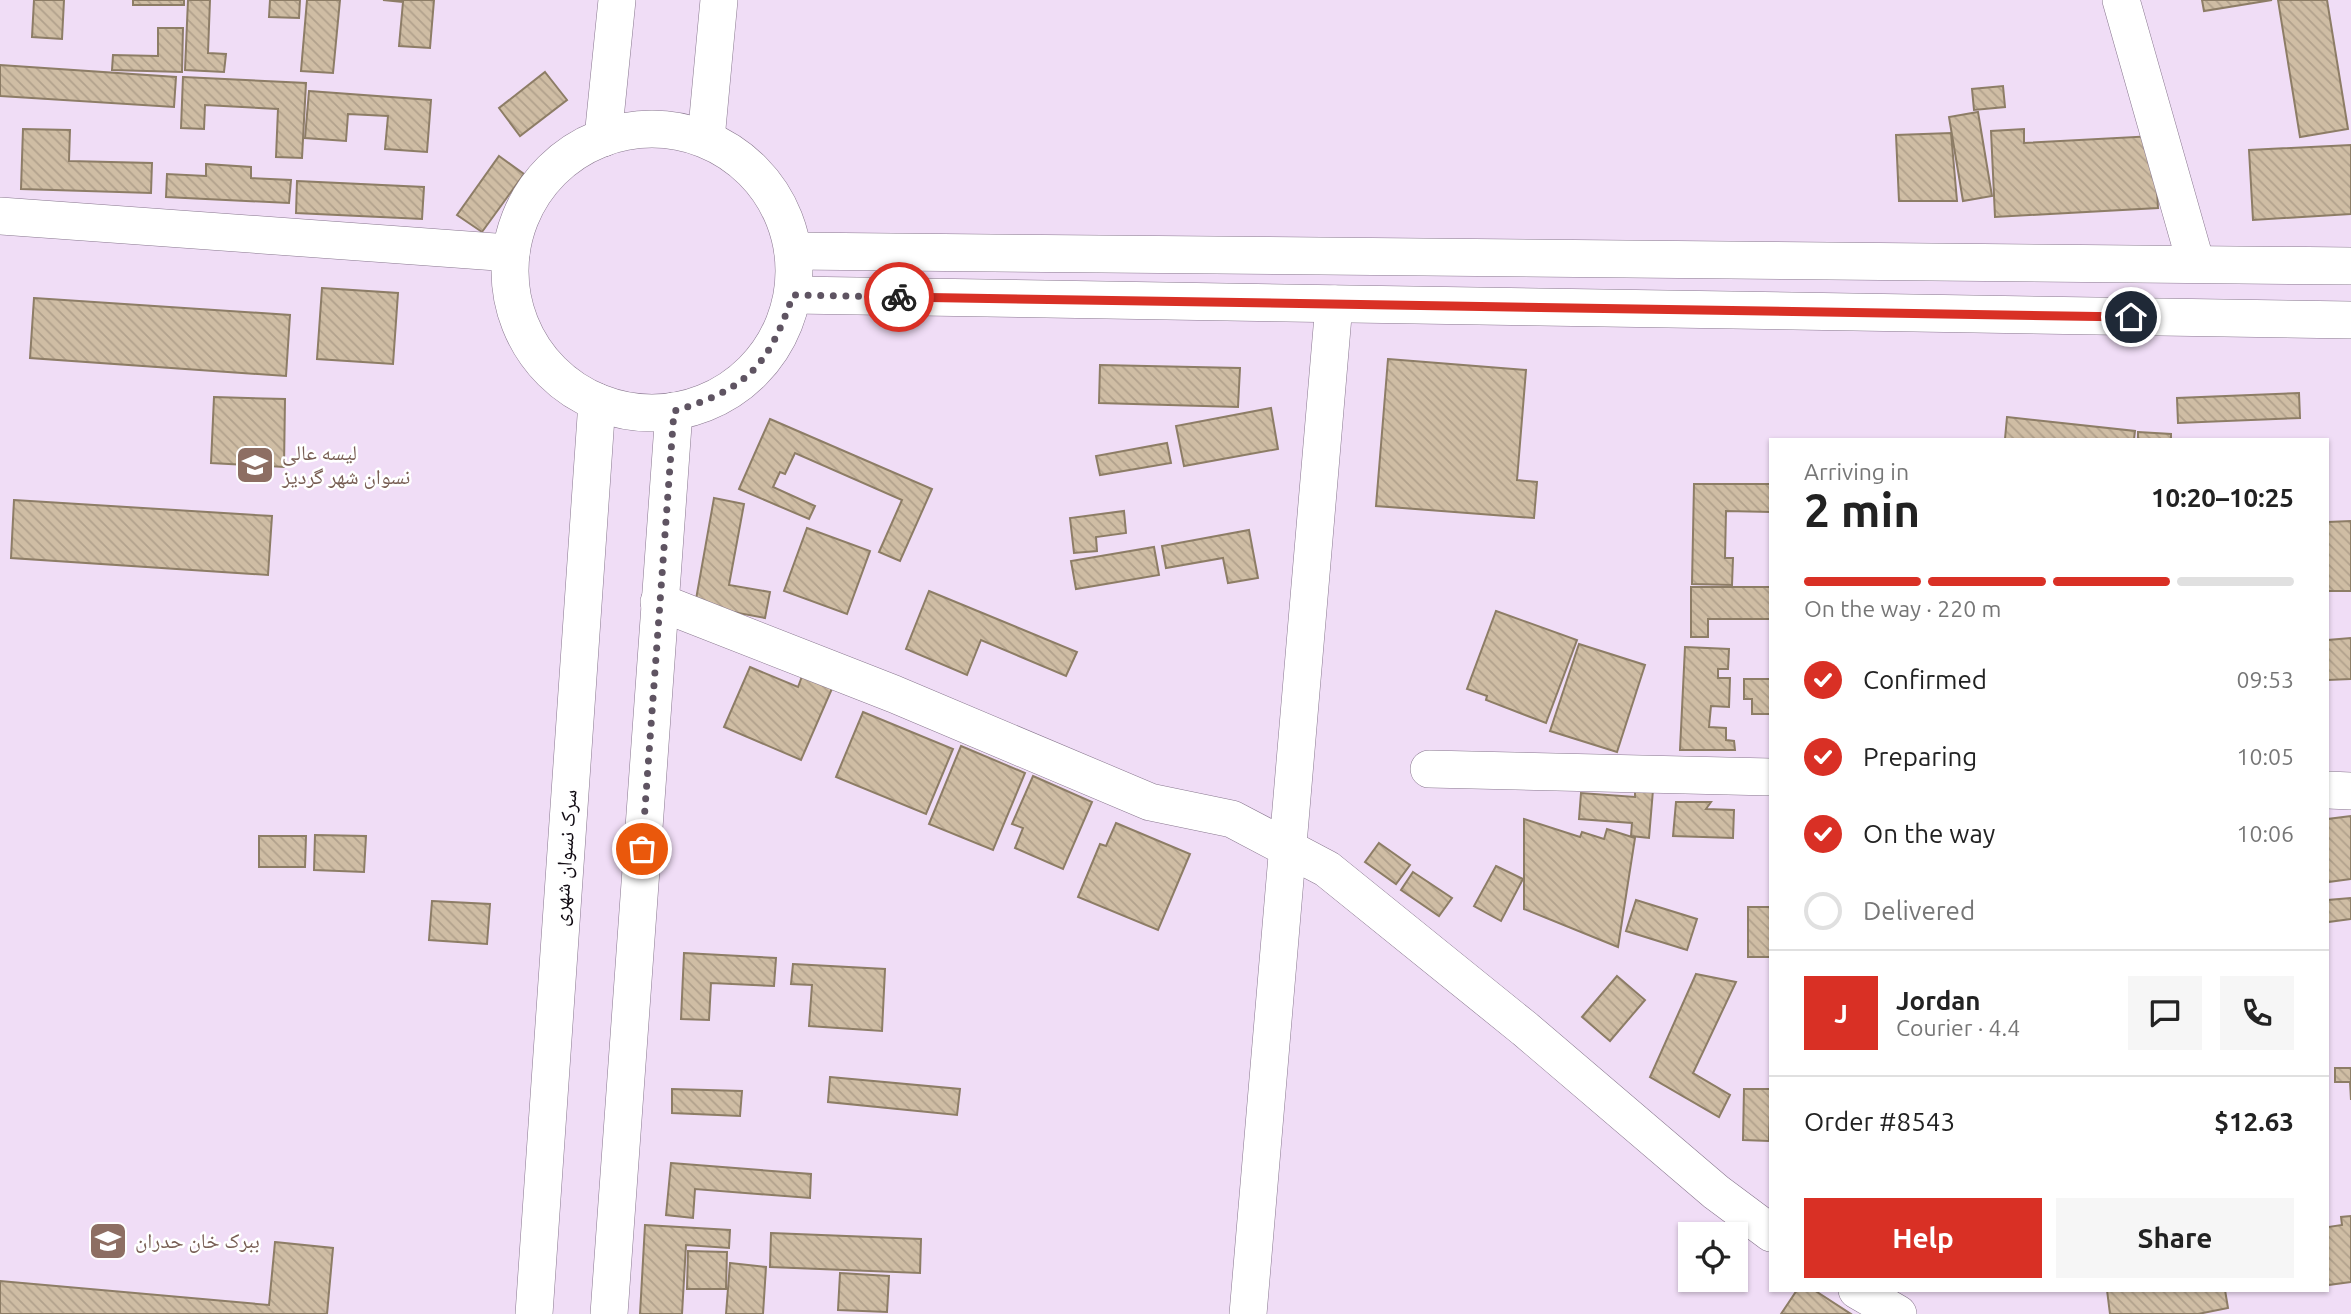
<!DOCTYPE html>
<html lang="en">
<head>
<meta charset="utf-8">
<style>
  body { margin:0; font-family:Ubuntu,"Noto Naskh Arabic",sans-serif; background:#f6f6f6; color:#222; height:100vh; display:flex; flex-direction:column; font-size:26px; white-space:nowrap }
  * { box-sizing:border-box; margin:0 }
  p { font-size:23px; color:#767676 }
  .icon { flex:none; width:38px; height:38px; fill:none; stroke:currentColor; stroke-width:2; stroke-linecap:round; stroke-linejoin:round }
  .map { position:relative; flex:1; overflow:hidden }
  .side { position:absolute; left:1769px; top:438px; width:560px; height:854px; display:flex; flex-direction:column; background:#fff; border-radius:0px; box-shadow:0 2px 5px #0004 }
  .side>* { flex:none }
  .controls { position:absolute; left:1678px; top:1222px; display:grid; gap:14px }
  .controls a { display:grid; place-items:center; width:70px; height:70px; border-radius:0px; background:#fff; box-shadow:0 2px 5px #0004; font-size:35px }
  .pin { position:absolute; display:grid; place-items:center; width:60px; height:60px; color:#fff; margin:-30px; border:4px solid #fff; border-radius:50%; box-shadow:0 2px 7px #0007 }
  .courier { position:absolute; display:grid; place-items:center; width:70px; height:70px; margin:-35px; border:5px solid #d93025; border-radius:50%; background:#fff; color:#222; box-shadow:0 2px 9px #0007 }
  .headline em { font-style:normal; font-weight:700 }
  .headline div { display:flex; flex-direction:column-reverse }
  .headline { display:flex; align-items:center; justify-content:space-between; height:119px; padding:0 35px }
  h1 { font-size:46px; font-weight:700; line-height:52px }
  .bar { display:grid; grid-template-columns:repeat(4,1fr); gap:10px 7px; align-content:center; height:84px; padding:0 35px }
  .bar i { height:9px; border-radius:5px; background:#e0e0e0 }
  .bar .on { background:#d93025 }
  .bar p { grid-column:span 4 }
  .line { display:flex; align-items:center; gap:18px; padding:0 35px; border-top:2px solid #e0e0e0 }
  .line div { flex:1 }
  .round { display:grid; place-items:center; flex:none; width:74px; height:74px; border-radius:0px; background:#f6f6f6 }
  ol { padding:0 35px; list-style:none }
  li { display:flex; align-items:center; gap:21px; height:77px }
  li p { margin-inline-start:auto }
  li .icon { padding:7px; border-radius:50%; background:#d93025; color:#fff; stroke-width:4 }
  li:last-child { color:#767676 }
  li i { width:38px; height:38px; border:4px solid #e0e0e0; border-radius:50% }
  .action { display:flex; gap:14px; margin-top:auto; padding:14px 35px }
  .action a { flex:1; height:80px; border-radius:0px; background:#d93025; color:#fff; font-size:28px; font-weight:700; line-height:80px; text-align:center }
  .action a+a { background:#f6f6f6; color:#222 }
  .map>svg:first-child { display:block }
</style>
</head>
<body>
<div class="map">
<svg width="2351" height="1314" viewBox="0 0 2351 1314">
  <defs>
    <pattern id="building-back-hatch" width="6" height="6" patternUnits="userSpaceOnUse" patternTransform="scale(1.75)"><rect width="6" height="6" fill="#cfbda4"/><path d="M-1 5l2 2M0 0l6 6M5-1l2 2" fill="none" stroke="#b1a18c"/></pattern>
  </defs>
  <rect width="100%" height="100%" fill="#f0ddf6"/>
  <g fill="url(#building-back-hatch)" stroke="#8d7d66" stroke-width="2">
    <path d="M34,0H64L62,39L32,37Z"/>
    <rect x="133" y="0" width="51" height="5"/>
    <path d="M188,0H210L208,53L226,54L224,72L185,70Z"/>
    <path d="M270,0H300L299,18L269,17Z"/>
    <path d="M307,0H340L333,73L301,71Z"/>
    <path d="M383,0H434L430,48L399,46L403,2Z"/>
    <path d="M2202,0H2272L2204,11Z"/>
    <path d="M2278,0H2327L2348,129L2300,137Z"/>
    <path d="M158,28H183L182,72L112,70L113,55L158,56Z"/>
    <path d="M0,65L176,77L174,107L0,96Z"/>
    <path d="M545,72L567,100L520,136L499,108Z"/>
    <path d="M183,77L306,83L302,158L276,157L278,109L205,105L204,129L181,128Z"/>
    <path d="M2003,86L2005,107L1974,110L1972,89Z"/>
    <path d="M309,91L431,100L427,152L385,149L388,116L348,114L346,141L305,138Z"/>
    <path d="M1978,112L1992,196L1963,201L1949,117Z"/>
    <path d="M23,129L70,130L69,161L152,163L151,193L21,189Z"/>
    <path d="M2024,129V143L2154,136L2158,208L1995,217L1991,131Z"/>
    <path d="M1951,133L1957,201H1899L1896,135Z"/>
    <path d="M2351,145V214L2253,220L2249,150Z"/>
    <path d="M499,156L524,174L482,232L457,215Z"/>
    <path d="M206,164L251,167V178L291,180L289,203L166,197L167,174L206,176Z"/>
    <path d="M297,181L424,187L422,219L296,213Z"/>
    <path d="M322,288L398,293L393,364L317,359Z"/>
    <path d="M34,298L290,315L286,376L30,358Z"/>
    <path d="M1388,359L1526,370L1517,480L1537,482L1534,518L1376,506Z"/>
    <path d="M1100,365L1240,368L1238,407L1099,403Z"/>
    <path d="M2299,393L2300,418L2178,423L2177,398Z"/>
    <path d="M214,397L285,399L284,467L211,463Z"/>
    <path d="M1271,408L1278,449L1184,466L1176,426Z"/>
    <path d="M2007,417L2135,431L2134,439H2005Z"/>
    <path d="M770,419L932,489L900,561L879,552L902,500L795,453L785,474L780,472L773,487L815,506L809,519L739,489Z"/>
    <path d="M2138,432L2171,434V439H2138Z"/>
    <path d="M1167,443L1171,463L1100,475L1096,456Z"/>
    <path d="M1694,484H1771V512L1726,511L1725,558H1733L1732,585L1692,584Z"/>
    <path d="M714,498L744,504L729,585L770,592L765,618L695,605Z"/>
    <path d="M14,500L272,516L268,575L11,558Z"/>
    <path d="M1124,511L1126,533L1096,537L1097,551L1074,553L1070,518Z"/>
    <path d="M2351,521V591H2328V522Z"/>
    <path d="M807,528L870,551L847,614L784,591Z"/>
    <path d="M1249,530L1258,578L1228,583L1223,558L1166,568L1162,546Z"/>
    <path d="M1154,547L1159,575L1076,589L1071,561Z"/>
    <path d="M1691,587H1771V619H1708V637H1691Z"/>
    <path d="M929,591L1077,652L1066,676L981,640L967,675L906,649Z"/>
    <path d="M1496,611L1577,640L1546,723L1486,700L1487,696L1467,689Z"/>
    <path d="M2351,638V679L2328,680V640Z"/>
    <path d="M1579,644L1645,665L1617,752L1550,731Z"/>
    <path d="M1685,647L1729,649L1728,669H1718V678H1730L1729,707L1711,706L1709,727L1726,728V740L1734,741L1735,750H1680Z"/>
    <path d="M750,667L798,687L804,671L834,684L801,760L724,727Z"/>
    <path d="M1744,679H1771V714H1752V699H1744Z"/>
    <path d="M863,712L953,749L926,814L836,777Z"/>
    <path d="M961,746L1025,773L993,850L929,824Z"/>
    <path d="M1033,776L1092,802L1063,869L1015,848L1023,828L1012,824Z"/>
    <path d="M1635,788L1653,790L1649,838L1631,836L1632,823L1579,819L1581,793L1635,797Z"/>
    <path d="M1676,802H1711L1706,809L1734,810L1733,838L1673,836Z"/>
    <path d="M2351,816V879L2328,882V819Z"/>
    <path d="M1524,819L1580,837L1582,832L1604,839L1607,829L1635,838L1618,947L1524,909Z"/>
    <path d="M1116,823L1190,854L1158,930L1078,897L1100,844L1106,846Z"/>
    <path d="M315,835L366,836L364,872L314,870Z"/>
    <path d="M259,836H306L305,867H259Z"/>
    <path d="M1379,843L1410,865L1396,884L1365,862Z"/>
    <path d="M1496,866L1523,879L1501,921L1474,906Z"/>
    <path d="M1413,872L1452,898L1439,916L1401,890Z"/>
    <path d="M2351,898V919L2328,922V900Z"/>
    <path d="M1636,900L1697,919L1687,950L1626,931Z"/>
    <path d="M432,901L490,904L487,944L429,940Z"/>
    <rect x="1748" y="907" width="23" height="50"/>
    <path d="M684,953L776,958L774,986L711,983L709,1020L681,1019Z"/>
    <path d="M793,964L885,969L882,1031L809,1026L812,985L791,984Z"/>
    <path d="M1696,974L1736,982L1693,1073L1730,1095L1719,1117L1650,1077Z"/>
    <path d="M1617,976L1645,1000L1610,1041L1582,1017Z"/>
    <path d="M2335,1068H2351V1100L2350,1082H2335Z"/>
    <path d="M830,1077L960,1089L957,1115L828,1102Z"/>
    <path d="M672,1089L742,1091L740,1116L672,1113Z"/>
    <path d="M1744,1089H1771L1769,1141L1743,1140Z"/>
    <path d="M671,1163L811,1174L810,1198L695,1189L693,1218L666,1215Z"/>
    <path d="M2351,1216V1282L2328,1285V1227L2342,1225L2341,1217Z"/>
    <path d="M645,1225L730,1230L729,1248L686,1245L682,1314H640Z"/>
    <path d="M771,1233L921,1239L920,1273L770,1267Z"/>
    <path d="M275,1242L333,1248L327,1314H0V1281L269,1305Z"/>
    <path d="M688,1251L727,1252L726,1289H687Z"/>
    <path d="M730,1263L766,1267L763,1314H726Z"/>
    <path d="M840,1273L889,1276L887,1312L838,1310Z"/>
    <path d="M1797,1290H1814L1851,1314H1781Z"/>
    <path d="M2107,1290H2225L2228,1308L2198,1314H2110Z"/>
  </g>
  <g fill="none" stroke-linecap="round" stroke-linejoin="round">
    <defs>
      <g id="minor">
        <path d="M2121,0L2196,264"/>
        <circle cx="652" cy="271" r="142"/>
        <path d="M603,138L617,0"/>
        <path d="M706,139L719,0"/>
        <path d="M0,216L511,253"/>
        <path d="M793,251L2351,266"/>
        <path d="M793,295L2351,320"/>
        <path d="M659,602L894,694L1150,802L1232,819L1327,869L1525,1029L1716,1192L1771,1233"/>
        <path d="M1429,769L1771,777"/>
        <path d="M2328,790L2351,791"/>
        <path d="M1857,1290L1898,1314"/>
        <path d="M534,1314L597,402"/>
        <path d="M609,1314L674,411"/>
        <path d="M1248,1314L1334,304"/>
      </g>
    </defs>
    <use href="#minor" stroke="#88778e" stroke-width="38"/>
    <use href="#minor" stroke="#fff" stroke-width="37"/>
  </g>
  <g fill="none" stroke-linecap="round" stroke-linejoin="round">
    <path stroke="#5f5462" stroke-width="7" stroke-dasharray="0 12.6" d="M642,849L674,411C747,389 768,367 793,295L899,297"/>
    <path stroke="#d93025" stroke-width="9" d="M899,297L2131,317"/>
  </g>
  <defs>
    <symbol id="school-square" viewBox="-11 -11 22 22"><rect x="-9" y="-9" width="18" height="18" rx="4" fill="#8d6e63" stroke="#fff"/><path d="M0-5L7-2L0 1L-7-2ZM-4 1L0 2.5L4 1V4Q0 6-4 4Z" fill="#fff"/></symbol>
  </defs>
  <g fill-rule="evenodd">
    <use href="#school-square" x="233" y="443" width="44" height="44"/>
    <use href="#school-square" x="86" y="1219" width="44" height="44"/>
  </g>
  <g text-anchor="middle" stroke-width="5" stroke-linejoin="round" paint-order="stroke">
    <g font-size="21" fill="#785e54" stroke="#fff" text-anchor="start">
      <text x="282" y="460">لیسه عالی<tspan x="282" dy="24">نسوان شهر گردیز</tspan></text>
      <text x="135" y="1248">ببرک خان حدران</text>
    </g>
    <g font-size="21" fill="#110b13" stroke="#fff">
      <text transform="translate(565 858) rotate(-86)" y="7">سرک نسوان شهری</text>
    </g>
  </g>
</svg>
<div class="controls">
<a><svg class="icon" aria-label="locate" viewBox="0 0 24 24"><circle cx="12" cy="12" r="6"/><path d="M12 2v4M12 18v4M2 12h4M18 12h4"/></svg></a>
</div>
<div class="pin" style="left:642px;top:849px;background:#ea580c"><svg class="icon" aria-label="bag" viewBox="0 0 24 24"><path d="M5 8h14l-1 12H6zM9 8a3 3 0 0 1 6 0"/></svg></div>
<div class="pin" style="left:2131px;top:317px;background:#1f2937"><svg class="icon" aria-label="home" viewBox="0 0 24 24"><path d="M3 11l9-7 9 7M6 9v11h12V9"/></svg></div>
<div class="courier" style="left:899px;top:297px"><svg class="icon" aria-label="bike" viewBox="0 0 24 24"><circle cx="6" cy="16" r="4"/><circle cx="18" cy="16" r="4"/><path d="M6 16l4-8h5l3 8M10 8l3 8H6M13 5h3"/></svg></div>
<section class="side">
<div class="headline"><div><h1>2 min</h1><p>Arriving in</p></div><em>10:20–10:25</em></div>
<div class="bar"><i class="on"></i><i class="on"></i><i class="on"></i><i></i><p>On the way · 220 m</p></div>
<ol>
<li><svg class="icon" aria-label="check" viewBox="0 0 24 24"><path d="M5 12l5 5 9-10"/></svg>Confirmed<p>09:53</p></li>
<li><svg class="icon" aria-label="check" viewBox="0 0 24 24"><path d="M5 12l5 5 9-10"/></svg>Preparing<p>10:05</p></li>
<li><svg class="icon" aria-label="check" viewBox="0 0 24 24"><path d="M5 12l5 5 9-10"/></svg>On the way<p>10:06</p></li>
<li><i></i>Delivered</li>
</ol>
<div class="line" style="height:126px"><b class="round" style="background:#d93025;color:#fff">J</b><div><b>Jordan</b><p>Courier · 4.4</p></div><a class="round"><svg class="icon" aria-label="chat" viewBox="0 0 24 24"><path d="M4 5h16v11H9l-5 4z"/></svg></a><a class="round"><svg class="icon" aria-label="phone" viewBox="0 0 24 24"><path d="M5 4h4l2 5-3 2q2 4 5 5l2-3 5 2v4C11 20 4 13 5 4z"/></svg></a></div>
<div class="line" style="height:91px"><div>Order #8543</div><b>$12.63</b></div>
<div class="action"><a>Help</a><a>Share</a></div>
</section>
</div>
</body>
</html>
